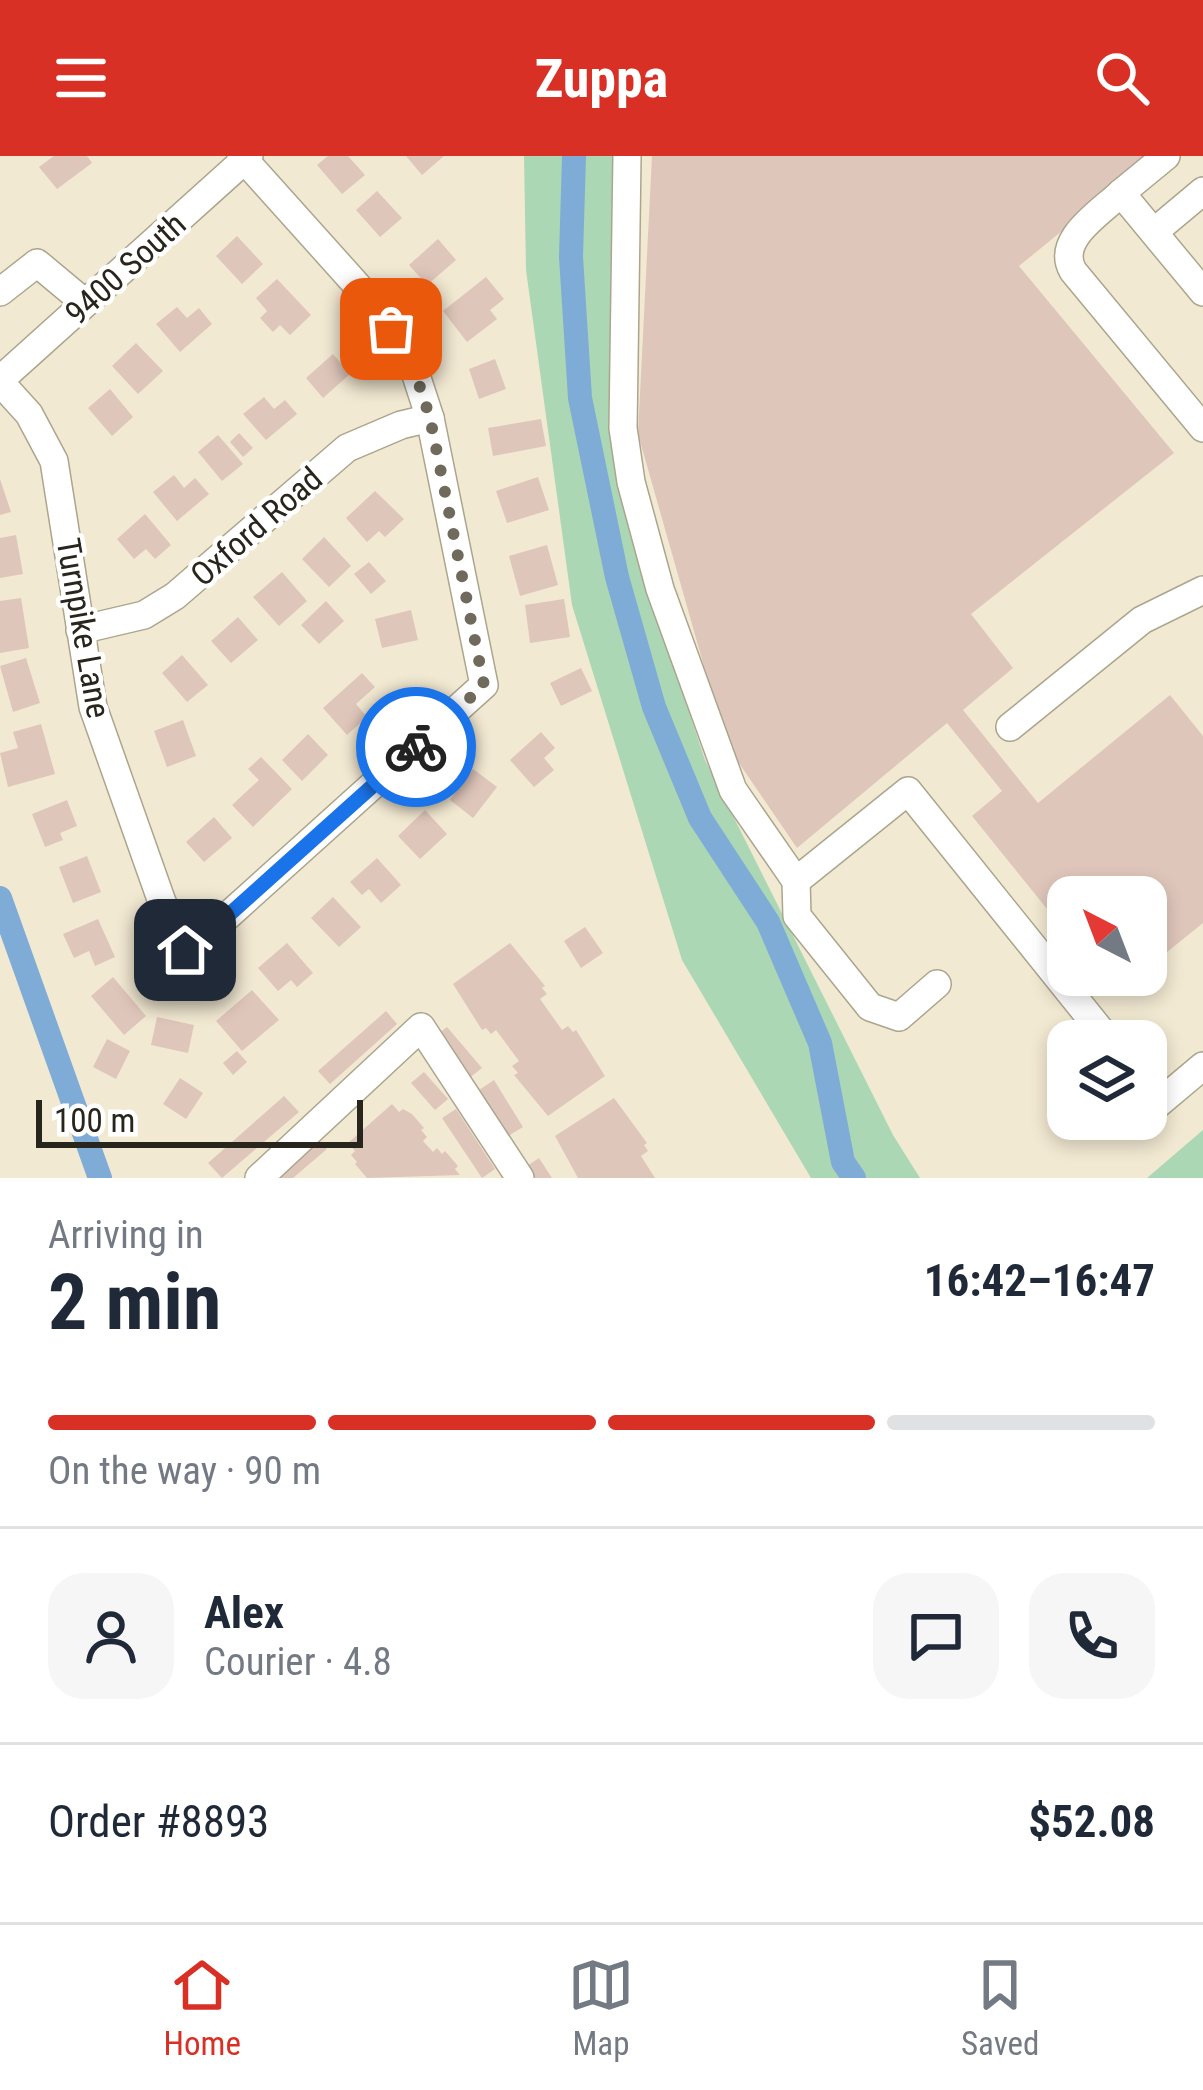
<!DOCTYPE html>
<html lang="en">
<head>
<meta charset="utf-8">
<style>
  body { margin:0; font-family:"Roboto Condensed",sans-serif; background:#f6f6f7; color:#1f2937; height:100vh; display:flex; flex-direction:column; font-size:45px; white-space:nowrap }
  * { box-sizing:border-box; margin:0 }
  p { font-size:39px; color:#747a83 }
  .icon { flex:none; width:66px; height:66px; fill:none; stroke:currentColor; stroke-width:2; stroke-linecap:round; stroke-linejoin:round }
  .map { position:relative; height:1022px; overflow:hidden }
  .side { display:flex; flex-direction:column; background:#fff; flex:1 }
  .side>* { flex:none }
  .needle { width:78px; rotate:318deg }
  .controls { position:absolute; left:1047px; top:720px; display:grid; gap:24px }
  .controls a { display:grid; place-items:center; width:120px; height:120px; border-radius:24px; background:#fff; box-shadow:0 6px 18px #0003; font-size:60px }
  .scale { position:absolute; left:36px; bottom:30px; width:327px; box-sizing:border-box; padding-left:12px; border:6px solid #28251c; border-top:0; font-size:33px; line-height:42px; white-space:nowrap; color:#28251c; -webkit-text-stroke:9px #fff; paint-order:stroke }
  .pin { position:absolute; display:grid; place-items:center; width:102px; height:102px; color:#fff; margin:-51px; border-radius:24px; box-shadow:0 6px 18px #0006 }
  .courier { position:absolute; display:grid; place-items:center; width:120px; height:120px; margin:-60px; border:9px solid #1a73e8; border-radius:50%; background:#fff; color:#222; box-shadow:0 3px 15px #0007 }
  .headline em { font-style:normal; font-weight:700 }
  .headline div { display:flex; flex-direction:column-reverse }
  .headline { display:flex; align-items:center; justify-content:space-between; height:204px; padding:0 48px }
  h1 { font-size:78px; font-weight:700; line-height:90px }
  .bar { display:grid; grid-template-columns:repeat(4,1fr); gap:18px 12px; align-content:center; height:144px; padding:0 48px }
  .bar i { height:15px; border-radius:9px; background:#e0e1e3 }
  .bar .selected { background:#d93025 }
  .bar p { grid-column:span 4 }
  .line { display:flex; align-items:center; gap:30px; padding:0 48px; border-top:3px solid #e0e1e3 }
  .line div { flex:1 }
  .round { display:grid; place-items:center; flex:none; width:126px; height:126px; border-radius:36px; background:#f6f6f7 }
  header { display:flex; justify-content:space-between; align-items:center; height:156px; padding:0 48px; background:#d93025; color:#fff; font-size:54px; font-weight:700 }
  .tabs { display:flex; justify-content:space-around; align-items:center; height:168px; border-top:3px solid #e0e1e3; background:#fff; font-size:33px; color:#747a83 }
  .tabs a { display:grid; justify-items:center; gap:6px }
  .tabs .selected { color:#d93025 }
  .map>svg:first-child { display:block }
</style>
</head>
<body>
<header><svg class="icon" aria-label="menu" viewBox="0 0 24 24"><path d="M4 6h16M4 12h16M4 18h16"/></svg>Zuppa<svg class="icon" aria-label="search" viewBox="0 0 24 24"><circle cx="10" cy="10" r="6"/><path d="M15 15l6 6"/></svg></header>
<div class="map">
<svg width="1203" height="1022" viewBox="0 0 1203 1022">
  <rect width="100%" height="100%" fill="#f2e9d2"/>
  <g fill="#abd7b4">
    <path d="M524,0H623L618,313L665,484L705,604L893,979L920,1022H811L682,804L572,449L526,114Z"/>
    <path d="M1203,974V1022H1147Z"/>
  </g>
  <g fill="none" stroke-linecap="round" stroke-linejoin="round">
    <g stroke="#7eacd7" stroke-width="24">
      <path d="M574,0L571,101L580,242L617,421L654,551L700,662L768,766L820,887L843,1006L854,1022"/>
      <path d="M0,742L100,1022"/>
    </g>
  </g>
  <g fill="#dfc6bb">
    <path d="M54,0H87L92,7L57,33L39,11Z"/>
    <path d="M328,0H348L365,19L342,38L317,9Z"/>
    <path d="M406,0H444L422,19Z"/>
    <path d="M652,0H1154L1019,110L1174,297L971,458L1013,512L963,554L1038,647L1170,539L1203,580V767L1146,813V741H1068V779L972,660L1002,635L947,567L797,692L726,588L638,278Z"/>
    <path d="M377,35L402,62L380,81L356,54Z"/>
    <path d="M237,80L263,108L242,128L216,100Z"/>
    <path d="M438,83L456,104L427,129L409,109Z"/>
    <path d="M486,121L504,143L490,154L497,163L467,186L443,155Z"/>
    <path d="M277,123L311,159L290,179L280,169L273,176L260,162L267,155L256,142Z"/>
    <path d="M177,151L187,162L199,152L212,168L180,196L156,168Z"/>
    <path d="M136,187L163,215L138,238L112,210Z"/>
    <path d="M333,198L350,218L323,242L306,222Z"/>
    <path d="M495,203L506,233L479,243L469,213Z"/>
    <path d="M110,233L133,261L112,280L88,252Z"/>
    <path d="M264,241L274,253L285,244L297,258L266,284L243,258Z"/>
    <path d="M541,263L546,290L493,300L488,272Z"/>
    <path d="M239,277L253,292L243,301L230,286Z"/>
    <path d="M218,279L243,308L222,325L198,296Z"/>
    <path d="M174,319L184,332L195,322L209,338L177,365L153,336Z"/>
    <path d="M538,321L549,354L507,367L496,335Z"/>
    <path d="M0,323L11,356L0,359Z"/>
    <path d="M375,335L404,363L385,381L379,375L367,386L346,362Z"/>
    <path d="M145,358L171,389L155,403L146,393L134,403L117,383Z"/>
    <path d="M16,379L23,418L0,422V382Z"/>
    <path d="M324,381L351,410L329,431L302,403Z"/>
    <path d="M547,389L558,429L520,440L509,400Z"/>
    <path d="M369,406L386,425L371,438L354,418Z"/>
    <path d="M282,416L307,445L279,470L253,441Z"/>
    <path d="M21,442L29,492L0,497V445Z"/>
    <path d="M564,443L570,481L530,487L525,449Z"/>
    <path d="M326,445L344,465L319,488L301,469Z"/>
    <path d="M411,454L418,484L382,492L375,463Z"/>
    <path d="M238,461L258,484L231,507L211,485Z"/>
    <path d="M182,499L208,529L187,546L162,517Z"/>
    <path d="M26,502L40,547L13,556L0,510Z"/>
    <path d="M581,512L592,535L561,550L550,527Z"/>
    <path d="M362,517L375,531L356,548L367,561L347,579L323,552Z"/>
    <path d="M183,564L196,600L167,611L154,575Z"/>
    <path d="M41,568L55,618L8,631L0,597L18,592L13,576Z"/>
    <path d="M541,576L555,592L544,602L554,614L534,631L510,604Z"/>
    <path d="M308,578L328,599L302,625L282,604Z"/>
    <path d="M261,601L292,633L253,671L232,649L259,624L248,613Z"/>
    <path d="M473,613L497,631L473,662L450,644Z"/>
    <path d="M67,644L77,670L60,677L63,684L45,691L32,658Z"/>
    <path d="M425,654L447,678L420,703L398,680Z"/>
    <path d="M214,661L232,682L204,706L186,686Z"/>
    <path d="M87,700L101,736L73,747L59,711Z"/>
    <path d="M377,702L401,729L381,747L369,733L362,739L350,726Z"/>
    <path d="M333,741L361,771L339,791L311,762Z"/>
    <path d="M98,763L115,801L95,810L89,795L74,802L63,778Z"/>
    <path d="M585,771L603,797L581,812L564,785Z"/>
    <path d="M287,787L313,817L297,831L291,824L278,835L258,812Z"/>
    <path d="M510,787L545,830L542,832L547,838L540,843L562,874L568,870L573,876L576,874L605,920L548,960L514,919L518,917L512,910L519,905L496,874L491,878L486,872L482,874L453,828Z"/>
    <path d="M1101,819H1139L1116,838Z"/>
    <path d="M113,821L146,860L124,879L91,840Z"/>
    <path d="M252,834L279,864L242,895L216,865Z"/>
    <path d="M386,855L397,868L330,928L318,915Z"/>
    <path d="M157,861L194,869L188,897L151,889Z"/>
    <path d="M447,871L482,912L468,923L433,882Z"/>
    <path d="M107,883L130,895L116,923L93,911Z"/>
    <path d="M237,895L247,906L233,919L223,907Z"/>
    <path d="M424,916L448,943L435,954L411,927Z"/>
    <path d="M180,922L203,937L186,963L163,948Z"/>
    <path d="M494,924L523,971L508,980L479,934Z"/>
    <path d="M284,940L299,956L222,1022L208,1007Z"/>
    <path d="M614,942L647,987L644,989L648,995L641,1000L655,1022H578L555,980Z"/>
    <path d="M392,948L399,956L403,953L412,958L424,972L421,974L427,981L423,985L433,996L437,992L442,998L445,995L458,1010L455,1013L460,1019L367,1022L355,1008L357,1006L351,999L355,995L348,987Z"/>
    <path d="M456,953L495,1013L482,1022L442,962Z"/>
    <path d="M315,980L327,993L293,1022H266Z"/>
    <path d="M539,1002L552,1022H531L524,1012Z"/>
  </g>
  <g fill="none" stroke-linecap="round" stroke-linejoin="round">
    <defs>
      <g id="minor">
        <path d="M627,0L623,272L631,326L660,433L733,634L796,725L797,760L870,851L899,861L937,828"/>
        <path d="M1121,37L1166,0"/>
        <path d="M1154,76L1203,35"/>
        <path d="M0,136L37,107L85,147"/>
        <path d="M1203,136L1121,37C1100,57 1055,84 1073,115L1203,272"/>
        <path d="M0,224L249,0"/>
        <path d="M0,226L29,258L54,305L93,551L162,746L185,794L222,765L484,529L430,262L415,216L391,173L363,136L241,0"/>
        <path d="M80,474L144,459L175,440L347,292L401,269L430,262"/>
        <path d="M1010,571L1142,464L1203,434"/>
        <path d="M796,725L908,635L1109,885"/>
        <path d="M1146,931L1159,947L1203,910"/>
        <path d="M259,1022L421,871L520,1022"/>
      </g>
    </defs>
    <use href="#minor" stroke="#aca58e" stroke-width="30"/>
    <use href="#minor" stroke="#fff" stroke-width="27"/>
  </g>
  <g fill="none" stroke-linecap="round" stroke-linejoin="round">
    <path stroke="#6f6a5c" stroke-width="12" stroke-dasharray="0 21.6" d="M391,173L415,216L430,262L484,529L416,591"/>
    <path stroke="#1a73e8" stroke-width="15" d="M185,794L222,765L416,591"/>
  </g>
  <g text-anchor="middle" stroke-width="9" stroke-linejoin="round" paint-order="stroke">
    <g font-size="33" fill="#28251c" stroke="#fff">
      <text transform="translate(125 112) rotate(-42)" y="12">9400 South</text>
      <text transform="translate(256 370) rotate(-41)" y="12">Oxford Road</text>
      <text transform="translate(84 472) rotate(80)" y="12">Turnpike Lane</text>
    </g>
  </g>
</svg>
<div class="controls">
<a><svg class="needle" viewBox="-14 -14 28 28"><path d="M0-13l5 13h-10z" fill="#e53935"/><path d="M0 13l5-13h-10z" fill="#747a83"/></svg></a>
<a><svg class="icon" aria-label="layers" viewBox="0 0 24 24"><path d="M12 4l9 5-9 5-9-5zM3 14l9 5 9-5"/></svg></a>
</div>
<div class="scale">100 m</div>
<div class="pin" style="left:391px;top:173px;background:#ea580c"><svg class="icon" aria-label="bag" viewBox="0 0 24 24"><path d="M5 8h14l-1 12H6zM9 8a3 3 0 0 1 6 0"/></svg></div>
<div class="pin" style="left:185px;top:794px;background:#1f2937"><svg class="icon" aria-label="home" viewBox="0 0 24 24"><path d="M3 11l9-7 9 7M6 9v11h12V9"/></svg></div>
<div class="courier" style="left:416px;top:591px"><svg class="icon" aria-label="bike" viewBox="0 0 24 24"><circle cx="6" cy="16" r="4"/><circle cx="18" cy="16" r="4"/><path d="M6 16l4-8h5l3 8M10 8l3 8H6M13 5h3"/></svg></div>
</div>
<section class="side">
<div class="headline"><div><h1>2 min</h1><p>Arriving in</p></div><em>16:42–16:47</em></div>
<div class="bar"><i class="selected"></i><i class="selected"></i><i class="selected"></i><i></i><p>On the way · 90 m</p></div>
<div class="line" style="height:216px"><a class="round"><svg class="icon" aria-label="person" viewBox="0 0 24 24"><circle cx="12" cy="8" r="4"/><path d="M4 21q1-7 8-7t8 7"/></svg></a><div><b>Alex</b><p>Courier · 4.8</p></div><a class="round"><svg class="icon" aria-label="chat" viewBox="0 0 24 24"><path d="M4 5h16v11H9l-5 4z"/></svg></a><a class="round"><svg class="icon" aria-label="phone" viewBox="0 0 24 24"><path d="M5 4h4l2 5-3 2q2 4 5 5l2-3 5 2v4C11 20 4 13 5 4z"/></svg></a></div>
<div class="line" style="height:156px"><div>Order #8893</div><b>$52.08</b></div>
</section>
<nav class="tabs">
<a class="selected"><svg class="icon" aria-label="home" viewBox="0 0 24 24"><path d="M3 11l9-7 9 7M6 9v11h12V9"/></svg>Home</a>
<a><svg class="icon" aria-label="map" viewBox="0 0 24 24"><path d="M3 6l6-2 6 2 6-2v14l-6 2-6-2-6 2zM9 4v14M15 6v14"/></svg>Map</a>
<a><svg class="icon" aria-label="saved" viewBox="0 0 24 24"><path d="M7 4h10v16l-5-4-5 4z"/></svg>Saved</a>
</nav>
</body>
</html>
